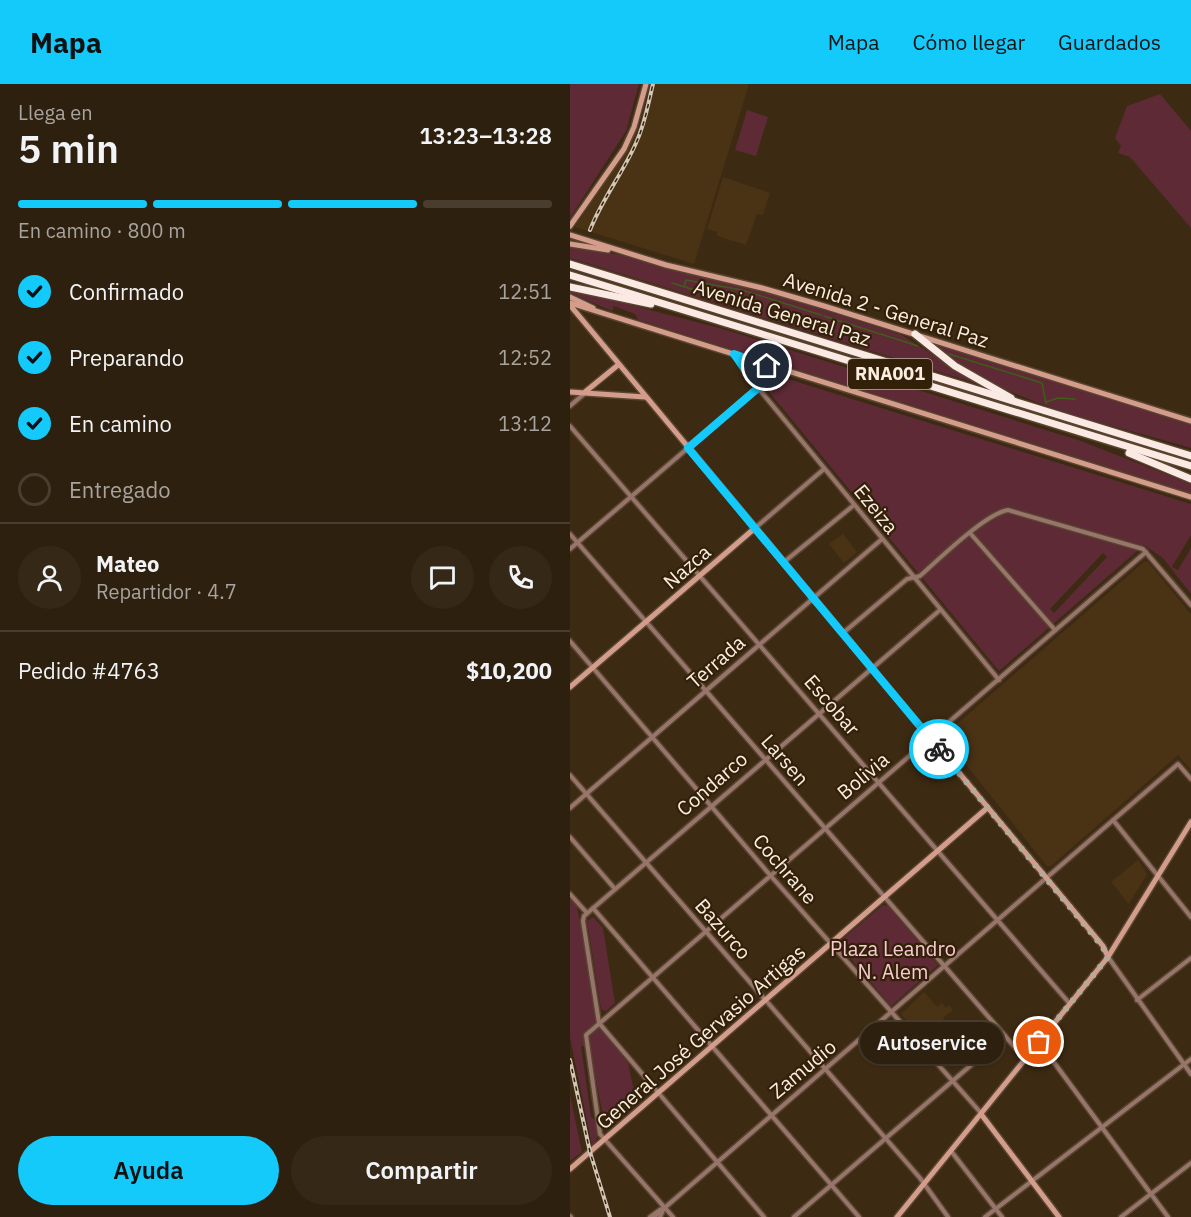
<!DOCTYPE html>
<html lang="es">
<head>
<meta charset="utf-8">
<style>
  body { margin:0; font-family:"IBM Plex Sans",sans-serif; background:#362817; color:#f1f3f6; height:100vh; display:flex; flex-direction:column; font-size:22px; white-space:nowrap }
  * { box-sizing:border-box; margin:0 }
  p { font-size:20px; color:#a7a39e }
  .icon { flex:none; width:33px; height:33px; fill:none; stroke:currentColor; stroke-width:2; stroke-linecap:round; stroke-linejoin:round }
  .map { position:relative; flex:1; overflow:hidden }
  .details { display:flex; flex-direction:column; background:#2e200e; width:570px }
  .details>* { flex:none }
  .pin { position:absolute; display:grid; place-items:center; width:51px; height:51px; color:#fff; margin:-26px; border:3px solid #fff; border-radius:50%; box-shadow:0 2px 6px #0007 }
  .courier { position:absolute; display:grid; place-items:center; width:60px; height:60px; margin:-30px; border:4px solid #14cafb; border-radius:50%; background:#fff; color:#222; box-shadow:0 2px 8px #0007 }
  .bubble { position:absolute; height:42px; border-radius:21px; background:#2e200e; box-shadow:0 2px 4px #0004,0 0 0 2px #493e2e; font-size:20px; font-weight:600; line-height:42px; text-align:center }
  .overview em { font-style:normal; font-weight:600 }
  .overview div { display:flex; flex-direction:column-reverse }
  .overview { display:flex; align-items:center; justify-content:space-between; height:102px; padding:0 18px }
  h1 { font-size:39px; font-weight:600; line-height:45px }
  .bar { display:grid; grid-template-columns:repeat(4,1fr); gap:9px 6px; align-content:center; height:72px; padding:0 18px }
  .bar i { height:8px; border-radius:4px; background:#493e2e }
  .bar .active { background:#14cafb }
  .bar p { grid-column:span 4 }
  .line { display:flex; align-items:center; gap:15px; padding:0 18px; border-top:2px solid #493e2e }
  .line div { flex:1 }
  .round { display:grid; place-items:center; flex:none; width:63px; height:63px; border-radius:32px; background:#362817 }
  ol { padding:0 18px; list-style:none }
  li { display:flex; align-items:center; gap:18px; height:66px }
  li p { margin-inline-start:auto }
  li .icon { padding:6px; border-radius:50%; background:#14cafb; color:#111; stroke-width:4 }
  li:last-child { color:#a7a39e }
  li i { width:33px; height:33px; border:3px solid #493e2e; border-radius:50% }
  .button { display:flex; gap:12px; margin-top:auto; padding:12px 18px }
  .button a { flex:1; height:69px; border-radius:36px; background:#14cafb; color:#111; font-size:24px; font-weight:600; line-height:69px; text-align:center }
  .button a+a { background:#362817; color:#f1f3f6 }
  header { display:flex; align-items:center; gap:36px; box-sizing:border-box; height:84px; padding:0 30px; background:#14cafb; color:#111 }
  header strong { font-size:28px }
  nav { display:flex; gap:33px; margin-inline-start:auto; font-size:21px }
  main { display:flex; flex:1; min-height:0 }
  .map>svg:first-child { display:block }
</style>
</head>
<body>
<header>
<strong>Mapa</strong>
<nav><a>Mapa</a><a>Cómo llegar</a><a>Guardados</a></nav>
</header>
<main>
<section class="details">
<div class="overview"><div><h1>5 min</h1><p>Llega en</p></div><em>13:23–13:28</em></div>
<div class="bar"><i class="active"></i><i class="active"></i><i class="active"></i><i></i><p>En camino · 800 m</p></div>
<ol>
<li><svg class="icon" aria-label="check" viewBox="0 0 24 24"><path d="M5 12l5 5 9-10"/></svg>Confirmado<p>12:51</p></li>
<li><svg class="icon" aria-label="check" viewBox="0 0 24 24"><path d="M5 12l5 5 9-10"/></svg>Preparando<p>12:52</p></li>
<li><svg class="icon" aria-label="check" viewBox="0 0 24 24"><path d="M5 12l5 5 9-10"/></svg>En camino<p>13:12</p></li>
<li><i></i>Entregado</li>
</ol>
<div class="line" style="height:108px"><a class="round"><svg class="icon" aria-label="person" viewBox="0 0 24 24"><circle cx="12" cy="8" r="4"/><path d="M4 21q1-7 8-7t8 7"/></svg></a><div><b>Mateo</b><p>Repartidor · 4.7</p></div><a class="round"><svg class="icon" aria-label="chat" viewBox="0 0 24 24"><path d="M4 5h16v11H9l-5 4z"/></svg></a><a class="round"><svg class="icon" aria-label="phone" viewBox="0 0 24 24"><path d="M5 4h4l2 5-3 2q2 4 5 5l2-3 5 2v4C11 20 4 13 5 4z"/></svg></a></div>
<div class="line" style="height:78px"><div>Pedido #4763</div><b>$10,200</b></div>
<div class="button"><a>Ayuda</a><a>Compartir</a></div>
</section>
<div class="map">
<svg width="621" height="1133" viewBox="0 0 621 1133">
  <rect width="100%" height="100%" fill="#3d2a13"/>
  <g fill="#4a3215">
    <path d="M80,0H179L124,180L5,143L56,67L70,39Z"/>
    <path d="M153,93L200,109L193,131L187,130L176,161L147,152V148L137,145Z"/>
    <path d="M273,450L287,468L274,479L259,460Z"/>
    <path d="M575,477L578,478L621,530V686L608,671L481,782H477L373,652Z"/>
    <path d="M568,776L577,790L559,820L541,798Z"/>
    <path d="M354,908L367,923L372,919L376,924L379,921L383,926L373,934L377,940L371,945L383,960L367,973L331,930Z"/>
  </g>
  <g fill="#5d2a36" fill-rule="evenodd">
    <path d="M0,0H69L56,47L0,134Z"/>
    <path d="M590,10L621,47V144L560,73L548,69L551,62L545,54L557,22Z"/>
    <path d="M177,26L198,33L186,72L165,66Z"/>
    <path d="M0,162L51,171L201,209L332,251L408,300L0,174Z"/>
    <path d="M0,205L153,245L511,357L621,400V409L68,236L65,230L44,222L42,227L0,209Z"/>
    <path d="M361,259L612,336L621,341V364C532,337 434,321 361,259Z"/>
    <path d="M182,284L621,420V451L602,483L608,486L621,464V510L593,474L574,461L429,587L180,285ZM533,469L537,473L484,529L480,525Z"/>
    <path d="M0,814L7,822L27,934L25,940L13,952L15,962H11L21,1033L25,1036C27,1046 30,1055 22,1062L0,953Z"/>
    <path d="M313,821L318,822L368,881L321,922L268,859Z"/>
    <path d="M23,833L33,844L45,919L36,927L31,925L17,837Z"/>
    <path d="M29,942L58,979L67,1020L36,1047L18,955Z"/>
    <path d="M0,1011L12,1068L0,1077Z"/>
  </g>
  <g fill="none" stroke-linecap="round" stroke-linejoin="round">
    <g stroke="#3e5e17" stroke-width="1.5">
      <path d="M102,199L151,214"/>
      <path d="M114,203L116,196L172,206L251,231"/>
      <path d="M254,232L348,262"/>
      <path d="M379,270L472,299L476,320"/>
      <path d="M476,318L488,314L505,315"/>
    </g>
    <defs>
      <g id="street">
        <path d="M165,271L175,288L429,596"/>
        <path d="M0,322L15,309"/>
        <path d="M0,342L500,920"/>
        <path d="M185,444L254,385"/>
        <path d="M400,449L485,546"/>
        <path d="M0,450L455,975"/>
        <path d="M0,465L188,304"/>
        <path d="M214,478L284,421"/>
        <path d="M273,549L337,495L350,492C369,475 415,430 438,426L573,465L621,521"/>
        <path d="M0,557L200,791L411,1029"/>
        <path d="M0,691L350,1094L378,1133"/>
        <path d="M0,724L312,455"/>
        <path d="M543,736L621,833"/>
        <path d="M0,753L45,805"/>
        <path d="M0,810L17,829"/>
        <path d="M23,824L289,1133"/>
        <path d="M538,873L621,990"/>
        <path d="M567,916L621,874"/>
        <path d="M29,939L13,837L14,832L370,526"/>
        <path d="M29,939L194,1133"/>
        <path d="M469,958L598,1133"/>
        <path d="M381,1067L432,1133"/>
        <path d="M0,1132L1,1133"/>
        <path d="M80,1133L91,1125"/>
        <path d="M84,1133L608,680L621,695"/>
        <path d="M90,1133L94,1124"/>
        <path d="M103,1133L30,1050L16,951L576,468"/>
        <path d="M224,1133L435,952"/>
        <path d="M415,1133L621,975"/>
        <path d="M551,1133L621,1079"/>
      </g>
      <g id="secondary">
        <path d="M0,142L54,65L64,43L76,0"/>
        <path d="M0,151L96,181L192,204L254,222L621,337"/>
        <path d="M0,160L38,166"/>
        <path d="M0,213L23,224"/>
        <path d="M0,219L621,413"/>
        <path d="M0,221L533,862L538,873"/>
        <path d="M0,308L75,313"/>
        <path d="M15,308L48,281"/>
        <path d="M0,603L185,444"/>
        <path d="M411,1030L489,1133"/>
        <path d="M0,1085L416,725"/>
        <path d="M327,1133L538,873L621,738"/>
      </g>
      <g id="highway">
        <path d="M0,180L621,372"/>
        <path d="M0,191L621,382"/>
        <path d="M0,203L81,220"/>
        <path d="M345,250L385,282L441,314"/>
        <path d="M559,369L621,395"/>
      </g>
    </defs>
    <use href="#street" stroke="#584530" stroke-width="7"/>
    <use href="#secondary" stroke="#584530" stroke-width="8"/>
    <use href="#highway" stroke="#584530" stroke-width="10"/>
    <use href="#street" stroke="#98756a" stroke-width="4"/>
    <use href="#secondary" stroke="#d49c8b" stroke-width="5"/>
    <use href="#highway" stroke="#fbe9e4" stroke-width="7"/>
    <defs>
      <g id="rail">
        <path d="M20,146C32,115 53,89 66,59C75,40 78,20 83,0"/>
        <path d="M0,976L20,1068L40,1133"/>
      </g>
    </defs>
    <use href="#rail" stroke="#d4c6b6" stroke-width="4"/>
    <use href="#rail" stroke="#332009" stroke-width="1.5" stroke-dasharray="4.5" stroke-linecap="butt"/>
  </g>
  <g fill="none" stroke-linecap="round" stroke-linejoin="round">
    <path stroke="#b8a998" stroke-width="6" stroke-dasharray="0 10.8" d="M369,665L532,862L538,873L469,958"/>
    <path stroke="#14cafb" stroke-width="8" d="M197,282L164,270L188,304L118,364L369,665"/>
  </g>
  <g text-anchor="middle" stroke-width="4.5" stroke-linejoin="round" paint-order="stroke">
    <rect fill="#332009" stroke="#bfb0a0" stroke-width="1.5" x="278" y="275" width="84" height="30" rx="4.5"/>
    <g font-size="18" font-weight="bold" fill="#fbeee0">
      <text x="320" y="296">RNA001</text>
    </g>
    <g font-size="20" fill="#fbeee0" stroke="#332009">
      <text transform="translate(316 226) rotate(17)" y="7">Avenida 2 - General Paz</text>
      <text transform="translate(212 229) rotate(17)" y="7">Avenida General Paz</text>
      <text transform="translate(306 425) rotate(51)" y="7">Ezeiza</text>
      <text transform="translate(117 483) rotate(-41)" y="7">Nazca</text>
      <text transform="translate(146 578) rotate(-41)" y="7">Terrada</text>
      <text transform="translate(262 621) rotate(49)" y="7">Escobar</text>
      <text transform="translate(215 676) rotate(49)" y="7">Larsen</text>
      <text transform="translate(293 692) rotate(-40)" y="7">Bolivia</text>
      <text transform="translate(142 700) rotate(-41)" y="7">Condarco</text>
      <text transform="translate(215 785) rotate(49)" y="7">Cochrane</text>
      <text transform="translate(153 845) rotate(49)" y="7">Bazurco</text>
      <text transform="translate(131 953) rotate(-41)" y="7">General José Gervasio Artigas</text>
      <text transform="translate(233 985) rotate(-40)" y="7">Zamudio</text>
    </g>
    <g font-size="20" fill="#f8cad2" stroke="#332009">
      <text x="323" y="872">Plaza Leandro<tspan x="323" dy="23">N. Alem</tspan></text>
    </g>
  </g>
</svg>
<div class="pin" style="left:469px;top:958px;background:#ea580c"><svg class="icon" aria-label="bag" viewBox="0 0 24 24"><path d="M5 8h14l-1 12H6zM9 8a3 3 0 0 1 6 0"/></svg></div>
<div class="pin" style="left:197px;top:282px;background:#1f2937"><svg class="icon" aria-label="home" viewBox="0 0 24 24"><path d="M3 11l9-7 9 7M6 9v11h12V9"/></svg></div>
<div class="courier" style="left:369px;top:665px"><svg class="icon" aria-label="bike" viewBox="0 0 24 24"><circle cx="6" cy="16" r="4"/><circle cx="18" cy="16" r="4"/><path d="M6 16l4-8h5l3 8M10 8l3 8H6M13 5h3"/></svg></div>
<div class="bubble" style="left:290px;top:938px;width:144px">Autoservice</div>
</div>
</main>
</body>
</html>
